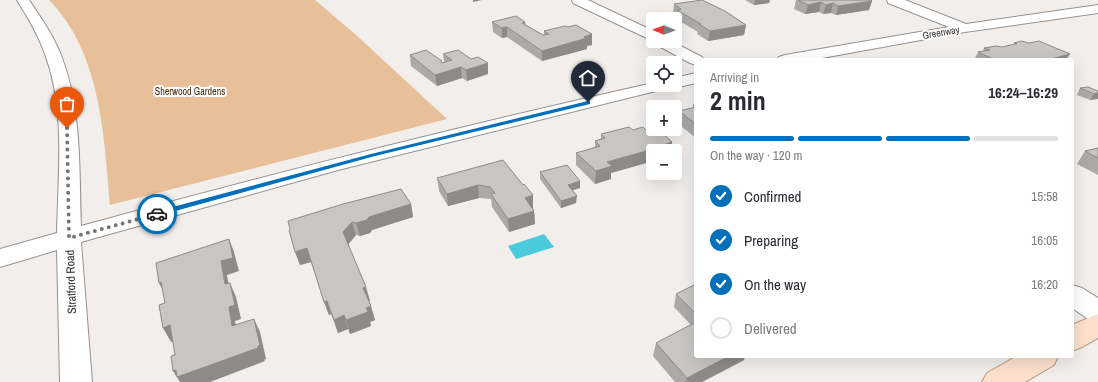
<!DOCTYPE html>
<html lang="en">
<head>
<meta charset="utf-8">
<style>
  body { margin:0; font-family:"Archivo Narrow",sans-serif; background:#f2f2f3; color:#2b2b33; height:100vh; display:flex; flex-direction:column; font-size:15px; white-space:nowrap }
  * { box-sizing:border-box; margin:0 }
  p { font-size:13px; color:#7c7c81 }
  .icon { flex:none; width:22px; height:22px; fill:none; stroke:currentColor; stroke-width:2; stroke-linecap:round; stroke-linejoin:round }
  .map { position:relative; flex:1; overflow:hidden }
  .side { position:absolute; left:694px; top:58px; width:380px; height:300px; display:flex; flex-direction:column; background:#fff; border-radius:4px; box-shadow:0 4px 16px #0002 }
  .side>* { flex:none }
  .needle { width:26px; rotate:271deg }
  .fabs { position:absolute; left:646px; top:12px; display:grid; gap:8px }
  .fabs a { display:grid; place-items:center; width:36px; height:36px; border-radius:4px; background:#fff; box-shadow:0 4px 16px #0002; font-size:20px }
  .pin { position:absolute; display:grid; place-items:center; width:34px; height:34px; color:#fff; margin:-41px -17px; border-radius:50% 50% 50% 0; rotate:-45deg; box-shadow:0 0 4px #0007 }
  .pin .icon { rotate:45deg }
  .courier { position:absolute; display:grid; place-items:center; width:40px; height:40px; margin:-20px; border:3px solid #0070bb; border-radius:50%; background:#fff; color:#222; box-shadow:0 1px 5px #0007 }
  .headline em { font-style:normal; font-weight:700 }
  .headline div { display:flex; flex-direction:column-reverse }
  .headline { display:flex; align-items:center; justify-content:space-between; height:68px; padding:0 16px }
  h1 { font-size:26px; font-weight:700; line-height:30px }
  .bar { display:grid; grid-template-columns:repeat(4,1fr); gap:6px 4px; align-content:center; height:48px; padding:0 16px }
  .bar i { height:5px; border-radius:3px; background:#e1e1e2 }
  .bar .active { background:#0070bb }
  .bar p { grid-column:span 4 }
  ol { padding:0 16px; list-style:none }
  li { display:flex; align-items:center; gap:12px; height:44px }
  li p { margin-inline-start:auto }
  li .icon { padding:4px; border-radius:50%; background:#0070bb; color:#fff; stroke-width:4 }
  li:last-child { color:#7c7c81 }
  li i { width:22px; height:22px; border:2px solid #e1e1e2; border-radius:50% }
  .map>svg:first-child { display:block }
</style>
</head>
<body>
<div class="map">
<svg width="1098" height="382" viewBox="0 0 1098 382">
  <rect width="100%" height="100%" fill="#f1eeec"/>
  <path fill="#e7c099" d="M49,0H315L355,34L447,119L110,205C104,135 101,53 49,0Z"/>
  <path fill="#4acadb" d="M544,234L554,247L516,259L508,246Z"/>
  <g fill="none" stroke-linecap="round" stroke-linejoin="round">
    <defs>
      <g id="street">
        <path d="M17,0H29C41,18 53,35 61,55C82,109 79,170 81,226C271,174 461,126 653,83V85H675V78L696,73V83L675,88L672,87L338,170L81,242L92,382H60L57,250L0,267V249L57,233C58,175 66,110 45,54C38,34 28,18 17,0Z"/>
        <path d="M572,0H588L653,31V41H671L702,57L704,60H696V65L690,63L655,44L653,41L573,3Z"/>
        <path d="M887,0H905L966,24L1098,5V13L965,32L811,60H777L779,57L785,55L949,27L888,3Z"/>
        <path d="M1072,285L1082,288L1098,298V323L1088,319L1072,308Z"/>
      </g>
      <g id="primary">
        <path d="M1098,314V338L1082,347L1072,351V325Z"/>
        <path d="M1017,356H1058L1054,365L1025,382H982L987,373Z"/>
      </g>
    </defs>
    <use href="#street" stroke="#959290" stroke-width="2"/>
    <use href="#primary" stroke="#b69782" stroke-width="2"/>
    <use href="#street" fill="#fff" fill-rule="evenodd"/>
    <use href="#primary" fill="#fce0cd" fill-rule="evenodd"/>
  </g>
  <g fill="#acaaa8">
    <path d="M745,0H770L769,3L754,5Z"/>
    <path d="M796,0H870L872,1L869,10L836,15L831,13L823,14L819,12L805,14L794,9Z"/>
    <path d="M674,4L746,25L744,35L708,41L697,34L698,32L676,19V16L673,14Z"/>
    <path d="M492,22H525L526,25L543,35H544V31L592,45L587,46V49L542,61L507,37L502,38L493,32Z"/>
    <path d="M1014,43L1066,60H974L978,52L983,51L984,48L1002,47L1013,45Z"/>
    <path d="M443,54L471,59L488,63V74L467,81L462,78L437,86L411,66L410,55L443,62H444Z"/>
    <path d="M1080,88L1098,91V98L1090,100L1077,95Z"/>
    <path d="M693,104H696V138L677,123L679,111L693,108Z"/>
    <path d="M633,130H646L672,142L671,151H653V161L611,173V179L595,184L576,165V153L595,148V141L601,139V134Z"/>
    <path d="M1098,148V175L1077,164L1085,151Z"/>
    <path d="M540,172L580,181V188L572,190L576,203L561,208L540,179Z"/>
    <path d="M437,178L523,185L533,195V208L534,211L535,224L509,232L492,207L491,199L479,198L448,206L439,191Z"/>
    <path d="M411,204L413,217L372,230L370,233L360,236L356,235L348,244L370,301H369L375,320L370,322L371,326L350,334L348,329L338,333L331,314L329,315L311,262L300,265L289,230Z"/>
    <path d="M696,284V356H745L744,360L702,382H675L653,356L656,343L691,325L674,307L676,294Z"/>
  </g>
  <g fill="#8c8b88">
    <path d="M473,0H482L473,2Z"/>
    <path d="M755,0H770L769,3L754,5Z"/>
    <path d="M872,1L869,10L836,15L838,6Z"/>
    <path d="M821,2L819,12L805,14L808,5Z"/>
    <path d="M833,3L831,13L823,14L826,5Z"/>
    <path d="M746,25L744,35L708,41L710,31Z"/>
    <path d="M507,27V37L502,38V28Z"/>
    <path d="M592,34V45L587,46V49L542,61V51Z"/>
    <path d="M1070,54L1066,60H1050L1051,59Z"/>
    <path d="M488,63V74L467,81L466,70Z"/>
    <path d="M461,67L462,78L437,86L435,75Z"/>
    <path d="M1098,93V99L1090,100L1094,94Z"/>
    <path d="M672,142L671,151H653V161L611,173V179L595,184L596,171L607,162Z"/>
    <path d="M580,181V188L567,192L568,185Z"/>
    <path d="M478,185L479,198L448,206L447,194Z"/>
    <path d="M533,195V208L525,211V198Z"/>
    <path d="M577,196L576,203L561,208V201Z"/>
    <path d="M411,204L413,217L372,230L370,233L360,236L356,223L369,217Z"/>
    <path d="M534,211L535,224L509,232L508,219Z"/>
    <path d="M352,222L356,235L347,246L343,232Z"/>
    <path d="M229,239L234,252L239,271L227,275L231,298L225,284L221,261Z"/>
    <path d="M307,248L311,262L300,265L295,252Z"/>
    <path d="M161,282L166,296L159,283Z"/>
    <path d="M230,283L236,297L241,319L235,321L239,340L232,326L229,307Z"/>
    <path d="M366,287L370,301L366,302L363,288Z"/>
    <path d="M327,301L331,314L329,315L324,302Z"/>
    <path d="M371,306L375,320L370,322L371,326L350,334L346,320L366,308Z"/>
    <path d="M344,315L348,329L338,333L334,320Z"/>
    <path d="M254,319L260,332L266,359L264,360L265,361L210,382H180L173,371Z"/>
    <path d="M170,325L177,339L171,342L163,328Z"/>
    <path d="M729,356H745L744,360L702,382H686L687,378Z"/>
  </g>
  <g fill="#c8c6c3" stroke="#8c8b88">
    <path d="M702,0L725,11L746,25L710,31L699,24H701L677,10L681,9L674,4Z"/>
    <path d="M798,0H870L872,1L838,6L833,3L826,5L821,2L808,5Z"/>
    <path d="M516,16L525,22L522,23L543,35L549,34L544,31L565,26L568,27L576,25L592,34L584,37L587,38L542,51L507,27L502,28L492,22Z"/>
    <path d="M1021,41L1029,43L1039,41L1070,54L1051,59L1054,60H995L978,52L990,50L984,48L996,46L1002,47L1015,44H1017L1014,43Z"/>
    <path d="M426,50L442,61H441L442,63L452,60L443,54L458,50L471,59L478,57L488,63L466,70L461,67L435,75L410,55Z"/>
    <path d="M1088,87L1098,91V93L1094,94L1080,88Z"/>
    <path d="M696,107V124L679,111Z"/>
    <path d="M629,127L633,130L643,127L646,130L653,128V129H658L672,142L663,145L664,146L607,162L612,166L596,171L576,153L600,146L595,141L605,138L601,134Z"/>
    <path d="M1098,148V158L1085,151Z"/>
    <path d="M503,160L523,185L524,184L533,195L525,198L534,211L508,219L491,194L495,193L490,187L478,185L447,194L437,178Z"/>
    <path d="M567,165L580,181L568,185L577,196L561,201L540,172Z"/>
    <path d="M401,189L411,204L369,217L367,220L356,223L352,222L343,232L366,287L363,288L371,306L366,308L368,312L346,320L344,315L334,320L327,301L324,302L307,248L295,252L289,230L290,229L288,221L343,204Z"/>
    <path d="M229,239L233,258L221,261L225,284L230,283L235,305L229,307L232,326L254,319L260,345L258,346V348L177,377L176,370L173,371L171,356L175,355L170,325L163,328L159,305L165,303L161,282L159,283L156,263Z"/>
    <path d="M696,284V314L676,294Z"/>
    <path d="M696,322V356H729L687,378L656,343Z"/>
  </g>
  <path fill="#0070bb" d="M588,101H590V104L375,156L157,216L153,214L154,212L371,154Z"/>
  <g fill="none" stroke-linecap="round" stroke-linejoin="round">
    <path stroke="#787675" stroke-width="4" stroke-dasharray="0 7.2" d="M67,128L69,238L157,214"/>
  </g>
  <g text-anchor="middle" stroke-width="4" stroke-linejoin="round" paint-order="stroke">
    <g font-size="10" fill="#373635" stroke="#fff">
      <text transform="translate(941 32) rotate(-10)" y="4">Greenway</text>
    </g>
    <g font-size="10" fill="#462c0e" stroke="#fff">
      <text x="190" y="95">Sherwood Gardens</text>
    </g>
    <g font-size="12" fill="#373635" stroke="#fff">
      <text transform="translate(71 282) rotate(-92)" y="4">Stratford Road</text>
    </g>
  </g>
</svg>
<div class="fabs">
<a><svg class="needle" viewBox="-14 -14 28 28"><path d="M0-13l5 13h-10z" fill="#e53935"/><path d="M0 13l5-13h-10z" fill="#7c7c81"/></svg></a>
<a><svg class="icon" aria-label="locate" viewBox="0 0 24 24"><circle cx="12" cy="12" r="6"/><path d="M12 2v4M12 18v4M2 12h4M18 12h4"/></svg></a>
<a>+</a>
<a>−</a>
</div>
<div class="pin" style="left:67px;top:128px;background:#ea580c"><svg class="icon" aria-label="bag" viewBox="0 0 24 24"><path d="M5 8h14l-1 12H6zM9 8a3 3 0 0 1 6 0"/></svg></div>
<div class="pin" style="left:588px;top:102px;background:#1f2937"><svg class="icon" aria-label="home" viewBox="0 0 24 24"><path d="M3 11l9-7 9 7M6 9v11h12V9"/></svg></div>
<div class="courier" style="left:157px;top:214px"><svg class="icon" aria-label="car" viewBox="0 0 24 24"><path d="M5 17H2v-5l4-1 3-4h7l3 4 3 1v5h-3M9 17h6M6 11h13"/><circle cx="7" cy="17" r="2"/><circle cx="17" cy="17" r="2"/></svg></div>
<section class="side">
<div class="headline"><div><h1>2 min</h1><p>Arriving in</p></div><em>16:24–16:29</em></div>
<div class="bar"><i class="active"></i><i class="active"></i><i class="active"></i><i></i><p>On the way · 120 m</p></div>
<ol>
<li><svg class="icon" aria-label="check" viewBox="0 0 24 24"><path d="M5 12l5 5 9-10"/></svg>Confirmed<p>15:58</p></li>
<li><svg class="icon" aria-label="check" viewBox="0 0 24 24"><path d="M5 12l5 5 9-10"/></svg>Preparing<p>16:05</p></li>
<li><svg class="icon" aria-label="check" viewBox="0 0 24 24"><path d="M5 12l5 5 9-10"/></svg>On the way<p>16:20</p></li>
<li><i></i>Delivered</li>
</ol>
</section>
</div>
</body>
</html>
